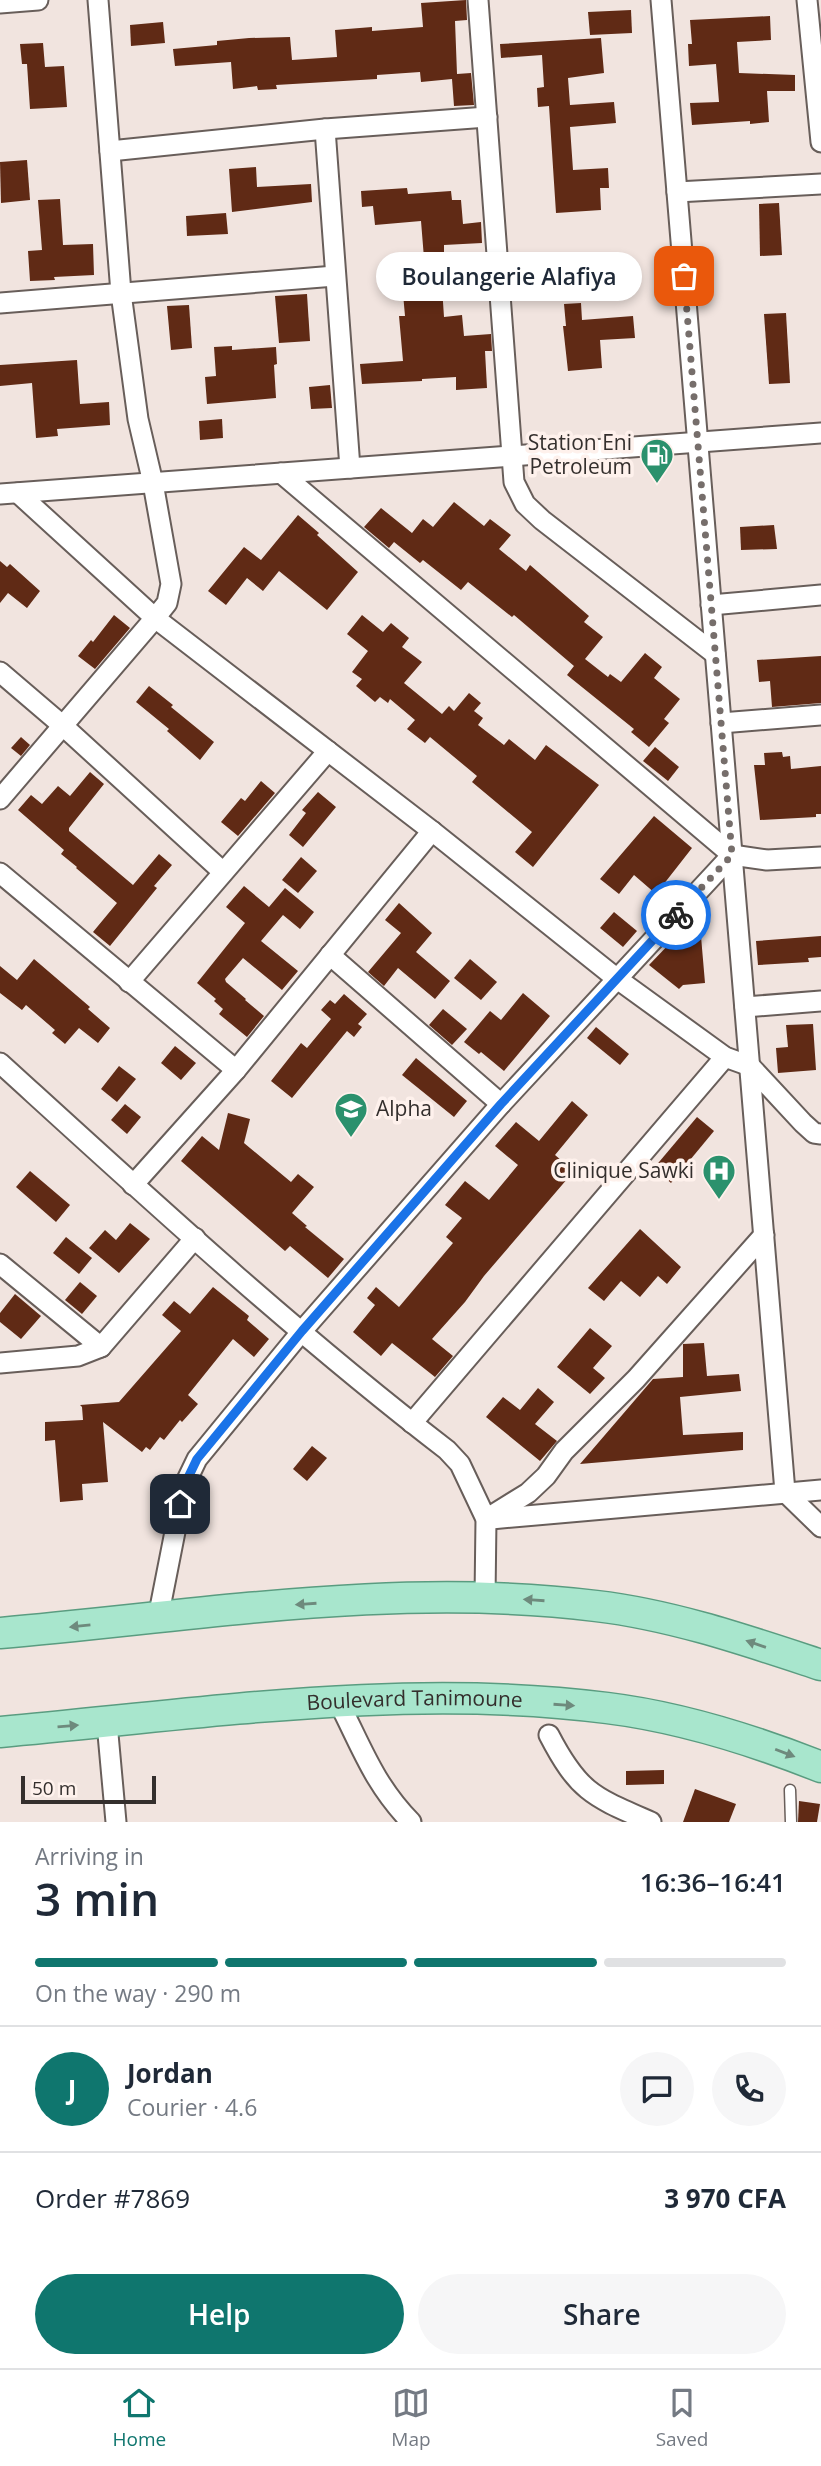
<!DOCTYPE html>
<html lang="en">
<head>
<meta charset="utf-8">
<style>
  body { margin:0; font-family:"Open Sans",sans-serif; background:#f6f6f7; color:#1f2937; height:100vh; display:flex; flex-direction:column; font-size:26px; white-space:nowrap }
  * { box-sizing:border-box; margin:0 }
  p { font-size:23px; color:#747a83 }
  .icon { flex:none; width:38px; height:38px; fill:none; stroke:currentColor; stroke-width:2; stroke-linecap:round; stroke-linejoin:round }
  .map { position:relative; height:1822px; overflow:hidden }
  .sheet { display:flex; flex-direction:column; background:#fff; flex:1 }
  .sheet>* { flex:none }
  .scale { position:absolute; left:21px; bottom:18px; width:135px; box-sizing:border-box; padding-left:7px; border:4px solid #342f2d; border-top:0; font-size:19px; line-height:24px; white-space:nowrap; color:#342f2d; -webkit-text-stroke:5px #fef1ec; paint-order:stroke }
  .pin { position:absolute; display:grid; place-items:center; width:60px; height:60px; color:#fff; margin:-30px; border-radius:14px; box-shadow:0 4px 10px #0006 }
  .courier { position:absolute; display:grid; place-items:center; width:70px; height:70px; margin:-35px; border:5px solid #1a73e8; border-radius:50%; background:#fff; color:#222; box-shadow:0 2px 9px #0007 }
  .bubble { position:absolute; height:49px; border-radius:24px; background:#fff; box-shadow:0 4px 10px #0003; font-size:23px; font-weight:600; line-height:49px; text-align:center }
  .head em { font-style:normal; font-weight:600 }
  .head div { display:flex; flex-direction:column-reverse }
  .head { display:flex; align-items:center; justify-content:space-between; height:119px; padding:0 35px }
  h1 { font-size:46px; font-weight:600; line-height:52px }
  .bar { display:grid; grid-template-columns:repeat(4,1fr); gap:10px 7px; align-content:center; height:84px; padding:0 35px }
  .bar i { height:9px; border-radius:5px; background:#e0e1e3 }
  .bar .selected { background:#0f766e }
  .bar p { grid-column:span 4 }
  .line { display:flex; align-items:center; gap:18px; padding:0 35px; border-top:2px solid #e0e1e3 }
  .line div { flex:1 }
  .round { display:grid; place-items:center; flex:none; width:74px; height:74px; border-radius:37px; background:#f6f6f7 }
  .cta { display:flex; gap:14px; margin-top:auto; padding:14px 35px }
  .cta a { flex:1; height:80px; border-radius:42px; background:#0f766e; color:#fff; font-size:28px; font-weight:600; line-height:80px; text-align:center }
  .cta a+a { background:#f6f6f7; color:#1f2937 }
  .dock { display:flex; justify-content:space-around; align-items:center; height:98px; border-top:2px solid #e0e1e3; background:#fff; font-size:19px; color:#747a83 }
  .dock a { display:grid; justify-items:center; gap:4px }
  .dock .selected { color:#0f766e }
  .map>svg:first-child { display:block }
</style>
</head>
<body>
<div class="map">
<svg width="821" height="1822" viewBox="0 0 821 1822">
  <rect width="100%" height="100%" fill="#f1e4df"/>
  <g fill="#602a15">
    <path d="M466,0L467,20L455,21L457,74L471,73L474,105L454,106L452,79L421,82L420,72L377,75V79L276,85L277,89L258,90L257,86L233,89L231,62L175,66L173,49L217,45V41L249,38L290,37L292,60L337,57L335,30L372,27V31L423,27L421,3Z"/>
    <path d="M631,10L632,33L590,35L588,12Z"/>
    <path d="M770,16L771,40L737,42L739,73L795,75V91H767L769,122L750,124V121L692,125L690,103L719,102L716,64L689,66L688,44H692L690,20Z"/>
    <path d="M163,22L165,43L131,46L130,25Z"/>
    <path d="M601,38L604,73L568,78L570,105L614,102L616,123L570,127L573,170L608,168L609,188H600L601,210L556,213L549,106L538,107L537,88L544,87L542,55L501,58L500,44Z"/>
    <path d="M43,43L45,67L64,66L67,107L30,109L27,64H22L20,44Z"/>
    <path d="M27,160L30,200L1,203L0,162Z"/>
    <path d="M256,167L257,187L311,184L312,202L232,212L229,169Z"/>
    <path d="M407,188L408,194L451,191L452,200H461L463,224L481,222L482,243L444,245V257L424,258L421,221L375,225L373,206L362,207L361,191Z"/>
    <path d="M60,199L63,245L93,244L94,275L54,277L55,280L30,281L28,251L42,250L38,200Z"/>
    <path d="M779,203L782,255L760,256L759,204Z"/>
    <path d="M226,213L228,234L187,236L186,216Z"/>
    <path d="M420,270L421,289L442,287L444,317L462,315L464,336L491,334L492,351H485L487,388L456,390V377L422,379V381L362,384L360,364L403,361L399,316H405L401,271Z"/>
    <path d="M307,294L310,341L279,343L275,296Z"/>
    <path d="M581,303L582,320L633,316L635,338L600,340L602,368L568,371L563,326H566L564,304Z"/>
    <path d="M189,305L192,348L171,350L167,306Z"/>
    <path d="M786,313L790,383L769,384L764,314Z"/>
    <path d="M232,346V350L276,347L277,364L274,365L276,398L207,404L205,377L216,376L214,347Z"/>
    <path d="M77,360L80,404L109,402L110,425L57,429L58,436L36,438L32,383L0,386V365Z"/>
    <path d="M330,385L332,408L311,409L309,387Z"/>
    <path d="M222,419L223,438L200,440L199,421Z"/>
    <path d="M454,502L484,526L490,519L511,535L499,549L526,571L530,565L589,616L584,622L603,637L585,659L608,677L610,674L621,682L645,653L662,667L654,678L680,699L664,719L669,723L649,747L631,732L634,729L567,675L574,666L514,615L512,617L468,582L461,590L423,560L420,563L394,542L389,548L364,527L381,508L412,533L423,519L433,527Z"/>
    <path d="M298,515L319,533L317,535L358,572L327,610L279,571L263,591L247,578L226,605L208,591L244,547L261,560Z"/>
    <path d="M774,525L777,549L741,550L740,527Z"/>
    <path d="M0,561L7,567L10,564L40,591L27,608L8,593L0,603Z"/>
    <path d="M114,615L130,628L95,669L78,656L91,640L93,642Z"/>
    <path d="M362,615L383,632L391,623L409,638L402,647L422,662L404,683L442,714L449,706L454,711L469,693L481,703L474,711L483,718L478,725L504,745L509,739L535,760L546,745L599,785L533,867L515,852L532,832L472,782L477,776L430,737L425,743L407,729L415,720L390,699L388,703L380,697L375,702L356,686L362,679L352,672L368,651L347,634Z"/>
    <path d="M821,656V703L772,707L770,681L759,682L757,660Z"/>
    <path d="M149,686L173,705L171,707L214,742L200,760L167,731L169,729L136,702Z"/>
    <path d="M21,737L30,745L21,756L11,748Z"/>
    <path d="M655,747L679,767L668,781L643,761Z"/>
    <path d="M782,752L783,757L790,756L791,769L821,766V814H816V817L760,820L754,765H765L764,753Z"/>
    <path d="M90,772L104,784L69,828V831L133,885L159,854L172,865L154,886L157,888L110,946L93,932L117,903L76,868L77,867L61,854L64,850L18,810L31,795L42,804L58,786L70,796Z"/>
    <path d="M261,781L275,793L238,836L221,822L241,798L245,801Z"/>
    <path d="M318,792L336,807L303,847L289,835L306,813L302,810Z"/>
    <path d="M654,816L692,848L656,894L634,875L619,894L600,879Z"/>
    <path d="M301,857L317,871L298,893L282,880Z"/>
    <path d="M244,886L269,907L285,888L314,912L300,929L283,915L261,941L298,971L282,990L243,958L225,979L226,982L246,999L245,1000L264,1016L247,1037L219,1014L223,1009L214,1001L216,999L197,983L245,923L226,907Z"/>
    <path d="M399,903L432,933L416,952L450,981L435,999L398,968L384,986L368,972L401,933L385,920Z"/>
    <path d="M614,912L637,931L623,947L600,928Z"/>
    <path d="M699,913L705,983L683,985L679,989L649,965Z"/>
    <path d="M821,936V957L808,958L809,962L758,965L756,941Z"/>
    <path d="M34,959L90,1007L88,1009L110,1028L98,1043L79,1028L65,1044L52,1033L55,1030L26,1005L22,1010L0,993V966L17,980Z"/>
    <path d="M470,959L497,982L481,1000L454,978Z"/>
    <path d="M523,993L550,1016L504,1071L481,1052L479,1054L464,1042L490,1011L501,1020Z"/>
    <path d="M344,994L367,1014L358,1024L362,1027L354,1037L347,1031L292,1098L271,1081L301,1043L307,1048L331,1019L321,1010L330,1000L335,1004Z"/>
    <path d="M443,1009L467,1029L452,1045L429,1025Z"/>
    <path d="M813,1024L816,1070L778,1073L776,1048L788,1047L786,1025Z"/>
    <path d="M596,1027L629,1054L620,1065L587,1038Z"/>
    <path d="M175,1046L196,1063L181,1080L161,1063Z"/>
    <path d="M416,1058L467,1101L454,1117L402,1075Z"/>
    <path d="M119,1066L136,1079L117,1102L101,1089Z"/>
    <path d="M572,1101L588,1115L555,1155L574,1171L484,1276L465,1302L432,1339L453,1356L435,1377L392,1343L381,1356L353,1332L375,1305L367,1298L376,1287L399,1307L453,1243L446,1237L462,1218L445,1205L465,1181L489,1200L518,1165L495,1146L516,1122L539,1141Z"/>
    <path d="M125,1104L141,1117L127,1134L111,1120Z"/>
    <path d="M228,1113L250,1119L244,1143L291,1182L298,1174L314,1187L292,1213L307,1226L305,1227L344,1259L328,1278L290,1246L285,1251L181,1161L202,1136L219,1150Z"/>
    <path d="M697,1117L714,1131L671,1183L654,1168Z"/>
    <path d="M30,1171L70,1205L56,1222L16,1187Z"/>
    <path d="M130,1223L150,1239L119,1273L89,1248L105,1230L116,1240Z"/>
    <path d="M640,1229L681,1267L667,1284L658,1276L640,1297L621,1281L604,1301L588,1288Z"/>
    <path d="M66,1237L92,1258L79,1274L53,1253Z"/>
    <path d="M80,1282L97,1296L82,1314L65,1300Z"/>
    <path d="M213,1287L249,1316L247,1320L269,1339L254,1357L233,1339L188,1395L198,1404L182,1422L180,1420L164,1440L160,1437L150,1450L146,1447L142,1452L103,1422L108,1482L82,1484L83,1500L60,1502L55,1440L45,1441V1422L83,1420L82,1407L80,1405L119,1402L181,1331L162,1315L174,1301L190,1314Z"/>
    <path d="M15,1294L41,1316L21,1339L0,1322V1313Z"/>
    <path d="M590,1328L612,1346L593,1368L605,1378L590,1394L557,1367Z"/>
    <path d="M704,1343L707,1376L739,1374L741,1391L680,1397L683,1435L743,1432V1450L580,1464L653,1379L683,1377V1344Z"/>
    <path d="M538,1388L554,1402L535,1424L557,1441L540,1461L486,1417L503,1397L520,1410Z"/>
    <path d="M312,1446L327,1458L307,1481L293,1469Z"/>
    <path d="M664,1770V1784L626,1785V1771Z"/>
    <path d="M695,1789L736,1804L729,1822H683Z"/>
    <path d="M799,1801L820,1804L817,1822H798Z"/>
  </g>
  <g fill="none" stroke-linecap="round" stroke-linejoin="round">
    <defs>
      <path id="lane" d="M790,1790L791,1822"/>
      <g id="street">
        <path d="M478,0L514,482L525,504L542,520L715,654"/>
        <path d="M661,0L785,1492L821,1527"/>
        <path d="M807,0L821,142"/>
        <path d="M0,3L38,0"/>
        <path d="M325,129L350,468"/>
        <path d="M110,151L325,129L487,117"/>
        <path d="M677,192L821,184"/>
        <path d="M0,303L335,276"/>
        <path d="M281,473L732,855L767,860L821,857"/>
        <path d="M18,493L155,618L432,831L616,978L725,1057L750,1066L803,1123L814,1133L821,1134"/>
        <path d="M0,494L821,433"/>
        <path d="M711,605L821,595"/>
        <path d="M0,672L62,725L223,872"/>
        <path d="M721,723L821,715"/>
        <path d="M0,799L155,618L167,603L171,584L153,483L138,419L121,293L98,0"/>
        <path d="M0,873L236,1070"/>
        <path d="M330,955L501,1104"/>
        <path d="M129,982L328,751"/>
        <path d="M745,1007L821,1001"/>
        <path d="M0,1063C145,1195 291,1330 447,1450L460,1464L486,1519L485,1598"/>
        <path d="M133,1185L236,1070L432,831"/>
        <path d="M0,1264L101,1347"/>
        <path d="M0,1363L78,1356L101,1347L195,1238"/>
        <path d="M412,1423L725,1057"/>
        <path d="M486,1519L528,1493L546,1476L564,1451L636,1379L764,1235"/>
        <path d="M491,1519L821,1490"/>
        <path d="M158,1618L184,1486L197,1459L302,1331L501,1104L732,855"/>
        <path d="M339,1703C362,1748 374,1784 411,1822"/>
        <path d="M107,1723L116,1822"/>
        <path d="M549,1735C579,1793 594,1797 651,1822"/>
      </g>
      <g id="primary">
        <path d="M0,1633C197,1616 398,1581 596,1606C673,1615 748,1641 821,1665"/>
        <path id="s1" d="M0,1732C201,1714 406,1682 607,1708C680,1717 753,1740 821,1767"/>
      </g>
    </defs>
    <use href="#lane" stroke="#685e5a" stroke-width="13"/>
    <use href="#street" stroke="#685e5a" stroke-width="23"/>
    <use href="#primary" stroke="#5a9c80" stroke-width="33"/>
    <use href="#lane" stroke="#fff" stroke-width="10"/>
    <use href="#street" stroke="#fff" stroke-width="19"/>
    <use href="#primary" stroke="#a8e6cd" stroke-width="30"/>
  </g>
  <defs><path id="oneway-solid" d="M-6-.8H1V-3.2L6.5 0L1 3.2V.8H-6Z" transform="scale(1.75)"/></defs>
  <g fill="#6e8a7d">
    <use href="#oneway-solid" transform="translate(534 1600) rotate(-176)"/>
    <use href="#oneway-solid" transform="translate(306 1604) rotate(176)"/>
    <use href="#oneway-solid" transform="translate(80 1626) rotate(174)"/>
    <use href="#oneway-solid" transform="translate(756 1644) rotate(-161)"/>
    <use href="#oneway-solid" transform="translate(564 1705) rotate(4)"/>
    <use href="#oneway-solid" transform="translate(68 1726) rotate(-5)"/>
    <use href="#oneway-solid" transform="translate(785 1753) rotate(21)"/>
  </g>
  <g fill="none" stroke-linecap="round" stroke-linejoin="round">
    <path stroke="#766e6b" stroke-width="7" stroke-dasharray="0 12.6" d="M676,915L732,855L684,276"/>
    <path stroke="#1a73e8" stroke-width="9" d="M180,1504L184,1486L197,1459L302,1331L501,1104L676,915"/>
  </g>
  <defs>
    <symbol id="fuel-pin" viewBox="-11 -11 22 30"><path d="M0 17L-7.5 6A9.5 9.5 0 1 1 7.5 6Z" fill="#2b916d" stroke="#fef1ec"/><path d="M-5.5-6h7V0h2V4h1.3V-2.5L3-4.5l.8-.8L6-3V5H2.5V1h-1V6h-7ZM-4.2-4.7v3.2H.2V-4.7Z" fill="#fff"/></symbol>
    <symbol id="school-pin" viewBox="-11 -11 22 30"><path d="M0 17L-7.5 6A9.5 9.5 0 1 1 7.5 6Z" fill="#2b916d" stroke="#fef1ec"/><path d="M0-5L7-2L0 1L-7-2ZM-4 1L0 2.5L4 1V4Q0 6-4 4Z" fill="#fff"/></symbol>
    <symbol id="hospital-pin" viewBox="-11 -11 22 30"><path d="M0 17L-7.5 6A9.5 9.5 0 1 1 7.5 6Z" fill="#2b916d" stroke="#fef1ec"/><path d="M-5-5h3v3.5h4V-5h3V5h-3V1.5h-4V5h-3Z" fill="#fff"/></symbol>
  </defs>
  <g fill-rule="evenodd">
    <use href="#fuel-pin" x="638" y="436" width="38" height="52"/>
    <use href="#school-pin" x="332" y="1090" width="38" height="52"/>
    <use href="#hospital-pin" x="700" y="1152" width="38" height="52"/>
  </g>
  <g text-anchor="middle" stroke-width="7" stroke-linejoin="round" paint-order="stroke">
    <g font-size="21" fill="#342f2d" stroke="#fef1ec" text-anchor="end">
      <text x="632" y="450">Station Eni<tspan x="632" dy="24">Petroleum</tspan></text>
      <text x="376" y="1116" text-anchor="start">Alpha</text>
      <text x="694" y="1178">Clinique Sawki</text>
    </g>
    <g font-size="21" fill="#342f2d" stroke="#fef1ec">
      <text dy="7" stroke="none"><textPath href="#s1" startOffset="416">Boulevard Tanimoune</textPath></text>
    </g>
  </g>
</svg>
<div class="scale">50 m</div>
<div class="pin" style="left:684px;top:276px;background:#ea580c"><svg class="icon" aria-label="bag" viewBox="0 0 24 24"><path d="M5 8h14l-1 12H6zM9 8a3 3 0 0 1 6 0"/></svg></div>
<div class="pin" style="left:180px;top:1504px;background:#1f2937"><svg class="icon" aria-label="home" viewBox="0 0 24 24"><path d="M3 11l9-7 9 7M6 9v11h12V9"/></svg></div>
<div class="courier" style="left:676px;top:915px"><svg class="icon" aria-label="bike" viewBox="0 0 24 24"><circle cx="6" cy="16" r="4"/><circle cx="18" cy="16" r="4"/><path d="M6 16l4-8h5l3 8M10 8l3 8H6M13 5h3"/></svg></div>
<div class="bubble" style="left:376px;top:252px;width:266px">Boulangerie Alafiya</div>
</div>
<section class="sheet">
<div class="head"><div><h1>3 min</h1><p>Arriving in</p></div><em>16:36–16:41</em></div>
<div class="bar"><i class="selected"></i><i class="selected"></i><i class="selected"></i><i></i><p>On the way · 290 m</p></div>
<div class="line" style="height:126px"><b class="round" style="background:#0f766e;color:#fff">J</b><div><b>Jordan</b><p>Courier · 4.6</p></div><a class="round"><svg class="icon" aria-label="chat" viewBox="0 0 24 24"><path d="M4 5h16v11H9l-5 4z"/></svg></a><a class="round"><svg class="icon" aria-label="phone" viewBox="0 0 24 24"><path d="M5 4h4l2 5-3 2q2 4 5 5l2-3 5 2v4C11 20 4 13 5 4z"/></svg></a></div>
<div class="line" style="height:91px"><div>Order #7869</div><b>3 970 CFA</b></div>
<div class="cta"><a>Help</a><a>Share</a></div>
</section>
<nav class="dock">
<a class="selected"><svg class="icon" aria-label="home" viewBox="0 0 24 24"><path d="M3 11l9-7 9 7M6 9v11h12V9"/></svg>Home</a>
<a><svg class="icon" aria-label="map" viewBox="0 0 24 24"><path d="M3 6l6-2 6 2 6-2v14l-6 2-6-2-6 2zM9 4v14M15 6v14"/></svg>Map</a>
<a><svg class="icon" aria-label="saved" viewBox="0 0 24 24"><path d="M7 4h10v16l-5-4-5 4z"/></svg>Saved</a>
</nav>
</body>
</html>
